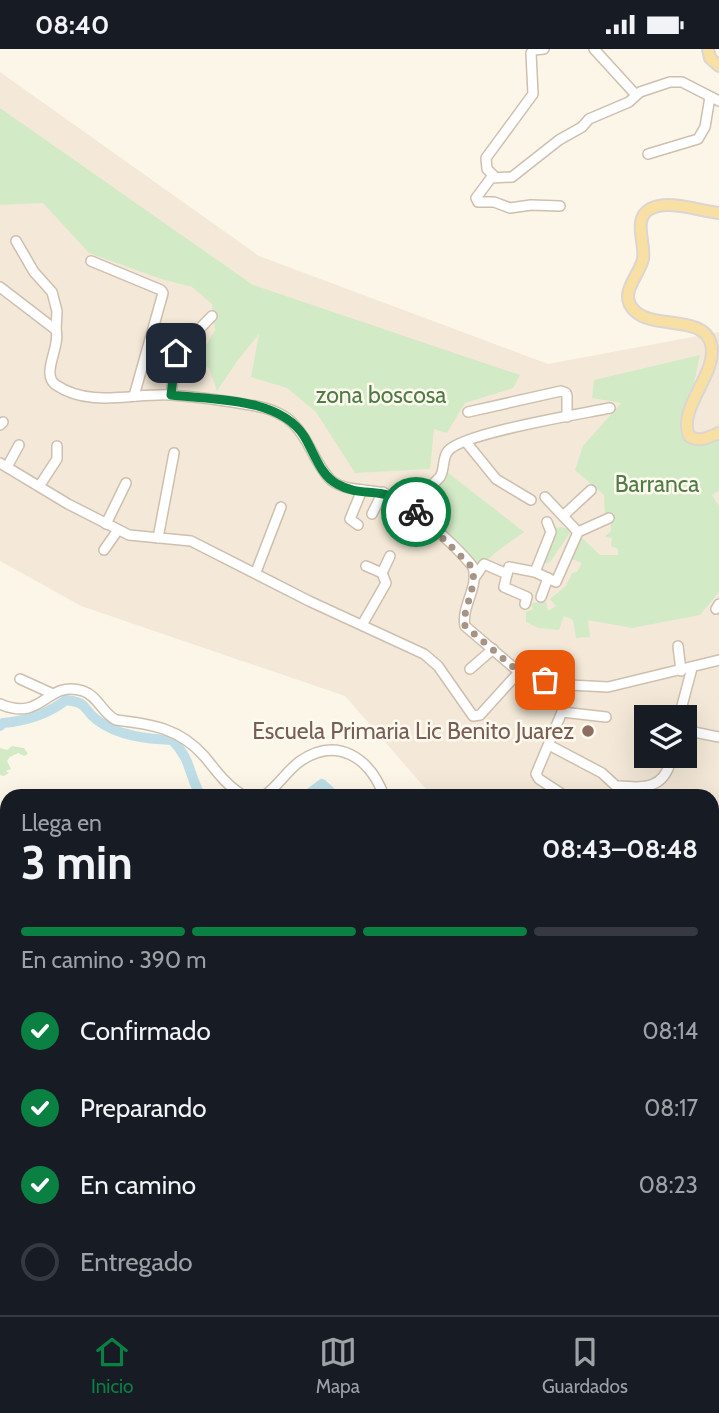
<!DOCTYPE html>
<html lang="es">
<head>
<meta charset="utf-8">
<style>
  body { margin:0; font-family:Cabin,sans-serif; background:#242831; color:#f1f3f6; height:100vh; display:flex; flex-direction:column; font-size:26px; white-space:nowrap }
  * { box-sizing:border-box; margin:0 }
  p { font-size:23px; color:#9ea1a6 }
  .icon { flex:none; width:38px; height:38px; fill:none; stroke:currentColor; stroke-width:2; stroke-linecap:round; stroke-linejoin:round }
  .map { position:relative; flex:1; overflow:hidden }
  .drawer { position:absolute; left:0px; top:740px; width:719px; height:527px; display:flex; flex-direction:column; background:#171b24; border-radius:21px 21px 0 0; box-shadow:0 7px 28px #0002 }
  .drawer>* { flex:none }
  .buttons { position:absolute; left:634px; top:656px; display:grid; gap:14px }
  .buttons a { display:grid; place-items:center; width:63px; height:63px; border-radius:0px; background:#171b24; box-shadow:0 7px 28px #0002; font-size:35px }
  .pin { position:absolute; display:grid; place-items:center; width:60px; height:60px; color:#fff; margin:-30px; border-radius:14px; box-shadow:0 4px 10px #0006 }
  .courier { position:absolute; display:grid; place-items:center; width:70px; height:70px; margin:-35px; border:5px solid #0b8043; border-radius:50%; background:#fff; color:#222; box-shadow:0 2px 9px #0007 }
  .overview em { font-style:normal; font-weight:700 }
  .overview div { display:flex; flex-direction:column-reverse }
  .overview { display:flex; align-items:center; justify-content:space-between; height:119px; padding:0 21px }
  h1 { font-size:46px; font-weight:700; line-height:52px }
  .bar { display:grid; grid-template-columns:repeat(4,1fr); gap:10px 7px; align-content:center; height:84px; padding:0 21px }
  .bar i { height:9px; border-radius:5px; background:#363941 }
  .bar .active { background:#0b8043 }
  .bar p { grid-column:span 4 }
  ol { padding:0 21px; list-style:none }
  li { display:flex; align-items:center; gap:21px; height:77px }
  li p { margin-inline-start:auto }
  li .icon { padding:7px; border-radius:50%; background:#0b8043; color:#fff; stroke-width:4 }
  li:last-child { color:#9ea1a6 }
  li i { width:38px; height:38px; border:4px solid #363941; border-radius:50% }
  .status { display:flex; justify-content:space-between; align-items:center; height:49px; padding:0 35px; background:#171b24; direction:ltr }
  .status svg { height:19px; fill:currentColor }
  .tabs { display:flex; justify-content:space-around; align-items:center; height:98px; border-top:2px solid #363941; background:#171b24; font-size:19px; color:#9ea1a6 }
  .tabs a { display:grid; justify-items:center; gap:4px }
  .tabs .active { color:#0b8043 }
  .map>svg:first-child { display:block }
</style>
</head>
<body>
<div class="status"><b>08:40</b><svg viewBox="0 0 49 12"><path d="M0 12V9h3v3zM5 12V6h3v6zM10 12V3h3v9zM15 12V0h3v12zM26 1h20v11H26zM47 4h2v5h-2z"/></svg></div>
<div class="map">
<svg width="719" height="1266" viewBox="0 0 719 1266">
  <rect width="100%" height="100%" fill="#fcf6e9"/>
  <g fill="#f4e9d8" fill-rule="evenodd">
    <path d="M0,23L259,207L548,315L719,283V860L712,859V747H432L345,647L81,557L0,512ZM646,668H684V707H646Z"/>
    <path d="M0,1221L7,1222V1260L38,1261H17L16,1266H0Z"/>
  </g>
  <path fill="#f3e6f9" d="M609,1260H710V1266H612L614,1262Z"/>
  <g fill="#d3eac7">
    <path d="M0,59L253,236L520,326L513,339L465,354L447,384L434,380L430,420L355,424L316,363L287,339L251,328L259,285L238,311L217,342L209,319L179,299L207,295L215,281L212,255L192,238L161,230L89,204L43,154L0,156Z"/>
    <path d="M700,306L684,382L694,394L703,395L719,387V442L712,446L719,457V543L700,566L632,579L588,571L590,588L576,589L573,571L564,567L559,581L538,579L526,573V563L533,560L531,554L546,553L548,562L556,557L550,550L566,537L572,524L577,523L582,514L567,508L579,486L600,506H618V500L611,497L612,489L604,488L611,482L610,470L605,467L604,446L575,421L583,397L621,354L592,349L594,331Z"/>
    <path d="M446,422L524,483L495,504L476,522L412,459Z"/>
    <path d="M561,478L572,481L550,513L545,515L541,503L554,479Z"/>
    <path d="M12,697L24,699L28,705L24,707L18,704L10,708L7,712L11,720L6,722L9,724L4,727L0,726V699L7,701Z"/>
  </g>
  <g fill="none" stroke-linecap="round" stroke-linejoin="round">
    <g stroke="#bedde6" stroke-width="10">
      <path d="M0,677L3,674C26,672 48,665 66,651C90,654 82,660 97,671C118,687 147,690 172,691C192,711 188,725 201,747"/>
      <path d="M306,747L322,735L335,747"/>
      <path d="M712,961L719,964"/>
    </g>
    <defs>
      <g id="minor">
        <path d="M594,0L636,46"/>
        <path d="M648,105L698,90L705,78L710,48"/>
        <path d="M495,128L487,120L486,109L533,45L531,4L534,1L544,0"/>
        <path d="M560,157L531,156L510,159L494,153H478L476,149L491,129L512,128L559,91L582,78L589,70L629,53L640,43L670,33H682L719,52"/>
        <path d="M16,192L34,223L52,243L57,262L56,281"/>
        <path d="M91,212L161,241L163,244L134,347"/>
        <path d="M0,238L56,281C61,298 40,325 56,336C90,359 133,344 171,346C199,348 228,352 256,357C292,364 300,380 316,410C321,418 325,426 332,432C347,443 366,439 383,444C405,449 458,499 473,518C479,539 461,557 465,577L519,623L569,636L608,638L719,611"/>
        <path d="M171,346L176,304L212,267"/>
        <path d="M468,363L561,342L566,344L567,347V368"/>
        <path d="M0,376L3,373"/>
        <path d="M466,393L496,430L531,451"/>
        <path d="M0,414L68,455L129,486L191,492L309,552L424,605L438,617L473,667L480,666L519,623"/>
        <path d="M7,418L19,396"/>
        <path d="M40,436L57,410V397"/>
        <path d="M411,458L440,428C445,420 442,409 448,402C463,384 581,365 610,359"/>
        <path d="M372,465L383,443"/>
        <path d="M564,466L591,441"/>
        <path d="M106,475L126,434"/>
        <path d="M358,476L350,470L362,441"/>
        <path d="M578,483L609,469"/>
        <path d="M158,489L174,404"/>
        <path d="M104,501L118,481"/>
        <path d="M256,523L281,458"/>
        <path d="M535,523L551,483L547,473"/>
        <path d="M382,524L390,507"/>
        <path d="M507,525L504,538L527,548L525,555"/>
        <path d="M475,528L484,515L507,525L509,518L535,523L556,533L578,483L545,448"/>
        <path d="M541,548L548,529"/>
        <path d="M716,560L719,555"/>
        <path d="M362,576L386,534L382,524L366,517"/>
        <path d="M678,597L681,622"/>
        <path d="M470,620L493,600"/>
        <path d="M20,630L53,645"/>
        <path d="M0,655C44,674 46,630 83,642C98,647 102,664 116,671C151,675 180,679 205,708C217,723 227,737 244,747"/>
        <path d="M562,663L606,668"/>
        <path d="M679,668L692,619"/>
        <path d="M684,681L719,688"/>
        <path d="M549,696L602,724L616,737C645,739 665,741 672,707"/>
        <path d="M264,747C277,738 286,723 299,713C337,686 370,709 384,747"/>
        <path d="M565,747L539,730L536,725L562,663L569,636"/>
        <path d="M712,798L715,801L712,805"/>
        <path d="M712,991L719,996"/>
        <path d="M356,1260V1266"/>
        <path d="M458,1260L476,1266"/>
        <path d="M394,1266L395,1260"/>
        <path d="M508,1266L509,1260"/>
      </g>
      <g id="major">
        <path d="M708,0L710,9L719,17"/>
        <path d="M719,164C699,162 669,150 650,160C632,170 646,195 643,210C639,228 616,246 636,263C655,280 704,266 711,295C719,323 677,359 689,387C699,394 709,388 719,384"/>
        <path d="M712,910L719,907"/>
        <path d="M712,1112L719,1120"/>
        <path d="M712,1153L719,1156"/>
        <path d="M712,1192L719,1197"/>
      </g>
      <g id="highway">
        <path d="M0,1185L7,1186"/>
        <path d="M0,1197L7,1199"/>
        <path d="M712,1211L719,1215"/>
        <path d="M712,1226L719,1229"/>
      </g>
    </defs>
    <use href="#minor" stroke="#cebfaf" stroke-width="12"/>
    <use href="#major" stroke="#dcd5d1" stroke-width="14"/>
    <use href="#highway" stroke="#dcd5d1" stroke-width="16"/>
    <use href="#minor" stroke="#fff" stroke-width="9"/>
    <use href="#major" stroke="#f8e0a4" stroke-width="10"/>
    <use href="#highway" stroke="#f4bfa2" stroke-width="12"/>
  </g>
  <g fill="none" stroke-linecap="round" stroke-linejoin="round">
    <path stroke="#a69484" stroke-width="7" stroke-dasharray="0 12.6" d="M416,463L472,518L474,532L464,569L465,577L519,623L545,631"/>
    <path stroke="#0b8043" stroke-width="9" d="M176,304L171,346C213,351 279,348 304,387C314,403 320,426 337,435C365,451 385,433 416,463"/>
  </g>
  <circle fill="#8d6e63" stroke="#fffaf0" stroke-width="2.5" cx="588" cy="682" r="7"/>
  <g text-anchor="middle" stroke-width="5" stroke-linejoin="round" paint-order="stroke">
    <g font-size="23" fill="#507c45" stroke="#fffaf0">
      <text x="381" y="354">zona boscosa</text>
      <text x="657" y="443">Barranca</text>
    </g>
    <g font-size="23" fill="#785e54" stroke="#fffaf0" text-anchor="end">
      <text x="574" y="690">Escuela Primaria Lic Benito Juarez</text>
    </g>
  </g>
</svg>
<div class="buttons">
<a><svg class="icon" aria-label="layers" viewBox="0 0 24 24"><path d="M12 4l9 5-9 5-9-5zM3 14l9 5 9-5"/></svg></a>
</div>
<div class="pin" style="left:545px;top:631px;background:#ea580c"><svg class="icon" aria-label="bag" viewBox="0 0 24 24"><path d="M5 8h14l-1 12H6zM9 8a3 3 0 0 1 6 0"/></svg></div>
<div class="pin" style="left:176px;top:304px;background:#1f2937"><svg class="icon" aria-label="home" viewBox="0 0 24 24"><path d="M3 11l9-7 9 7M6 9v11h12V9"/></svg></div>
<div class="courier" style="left:416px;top:463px"><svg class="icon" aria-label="bike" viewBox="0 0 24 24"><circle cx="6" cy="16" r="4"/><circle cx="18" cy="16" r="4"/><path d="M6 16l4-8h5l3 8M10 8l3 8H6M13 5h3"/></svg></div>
<section class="drawer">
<div class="overview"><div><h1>3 min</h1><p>Llega en</p></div><em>08:43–08:48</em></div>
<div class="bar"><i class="active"></i><i class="active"></i><i class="active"></i><i></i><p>En camino · 390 m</p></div>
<ol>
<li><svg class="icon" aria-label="check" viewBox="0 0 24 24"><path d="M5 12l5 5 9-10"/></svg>Confirmado<p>08:14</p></li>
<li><svg class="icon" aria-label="check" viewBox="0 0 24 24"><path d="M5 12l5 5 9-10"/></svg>Preparando<p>08:17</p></li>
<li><svg class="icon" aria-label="check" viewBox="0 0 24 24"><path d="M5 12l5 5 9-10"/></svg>En camino<p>08:23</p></li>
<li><i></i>Entregado</li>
</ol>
</section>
</div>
<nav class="tabs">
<a class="active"><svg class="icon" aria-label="home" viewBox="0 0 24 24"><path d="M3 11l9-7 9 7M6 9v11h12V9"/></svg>Inicio</a>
<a><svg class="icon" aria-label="map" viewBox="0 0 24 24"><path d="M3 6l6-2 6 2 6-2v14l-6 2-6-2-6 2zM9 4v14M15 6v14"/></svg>Mapa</a>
<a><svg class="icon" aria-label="saved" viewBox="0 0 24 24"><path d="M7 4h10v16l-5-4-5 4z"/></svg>Guardados</a>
</nav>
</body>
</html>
